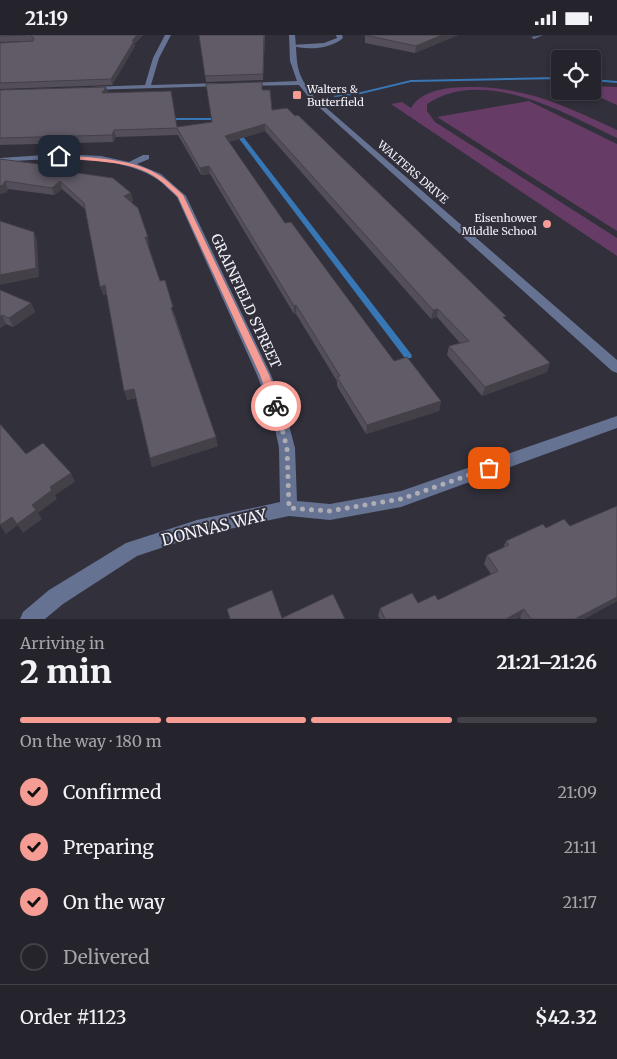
<!DOCTYPE html>
<html lang="en">
<head>
<meta charset="utf-8">
<style>
  body { margin:0; font-family:Merriweather,serif; background:#313038; color:#f1f3f6; height:100vh; display:flex; flex-direction:column; font-size:19px; white-space:nowrap }
  * { box-sizing:border-box; margin:0 }
  p { font-size:16px; color:#a3a4a9 }
  .icon { flex:none; width:28px; height:28px; fill:none; stroke:currentColor; stroke-width:2; stroke-linecap:round; stroke-linejoin:round }
  .map { position:relative; height:584px; overflow:hidden }
  .panel { display:flex; flex-direction:column; background:#25242c; flex:1 }
  .panel>* { flex:none }
  .fabs { position:absolute; left:551px; top:15px; display:grid; gap:10px }
  .fabs a { display:grid; place-items:center; width:50px; height:50px; border-radius:5px; background:#25242c; box-shadow:0 2px 8px #0003,0 0 0 1px #424148; font-size:25px }
  .pin { position:absolute; display:grid; place-items:center; width:42px; height:42px; color:#fff; margin:-21px; border-radius:10px; box-shadow:0 2px 8px #0006 }
  .courier { position:absolute; display:grid; place-items:center; width:50px; height:50px; margin:-25px; border:4px solid #f59c95; border-radius:50%; background:#fff; color:#222; box-shadow:0 1px 6px #0007 }
  .summary em { font-style:normal; font-weight:800 }
  .summary div { display:flex; flex-direction:column-reverse }
  .summary { display:flex; align-items:center; justify-content:space-between; height:85px; padding:0 20px }
  h1 { font-size:32px; font-weight:800; line-height:38px }
  .bar { display:grid; grid-template-columns:repeat(4,1fr); gap:8px 5px; align-content:center; height:60px; padding:0 20px }
  .bar i { height:6px; border-radius:4px; background:#424148 }
  .bar .current { background:#f59c95 }
  .bar p { grid-column:span 4 }
  .line { display:flex; align-items:center; gap:12px; padding:0 20px; border-top:1px solid #424148 }
  .line div { flex:1 }
  ol { padding:0 20px; list-style:none }
  li { display:flex; align-items:center; gap:15px; height:55px }
  li p { margin-inline-start:auto }
  li .icon { padding:5px; border-radius:50%; background:#f59c95; color:#111; stroke-width:4 }
  li:last-child { color:#a3a4a9 }
  li i { width:28px; height:28px; border:2px solid #424148; border-radius:50% }
  .status { display:flex; justify-content:space-between; align-items:center; height:35px; padding:0 25px; background:#25242c; direction:ltr }
  .status svg { height:14px; fill:currentColor }
  .map>svg:first-child { display:block }
</style>
</head>
<body>
<div class="status"><b>21:19</b><svg viewBox="0 0 49 12"><path d="M0 12V9h3v3zM5 12V6h3v6zM10 12V3h3v9zM15 12V0h3v12zM26 1h20v11H26zM47 4h2v5h-2z"/></svg></div>
<div class="map">
<svg width="617" height="584" viewBox="0 0 617 584">
  <rect width="100%" height="100%" fill="#31303b"/>
  <g fill="#663c66">
    <path d="M593,51L617,52V70L585,56H592Z"/>
    <path d="M480,52C534,55 569,73 617,95V103C564,78 484,31 427,69V76L435,87L617,203V221L391,69L402,67L411,73C424,51 458,52 480,52Z"/>
    <path d="M529,66L617,109V196L437,82Z"/>
  </g>
  <g fill="none" stroke-linecap="round" stroke-linejoin="round">
    <g fill="#3877b5" fill-rule="evenodd">
      <path d="M560,42V44L411,47L361,59L335,62L333,61L361,57L411,45Z"/>
      <path d="M592,44L617,46V48L592,46Z"/>
      <path d="M165,83H221L223,84L221,85H165Z"/>
      <path d="M234,95H238L411,319L412,321L411,323H405L234,97Z"/>
    </g>
    <g fill="#667292" fill-rule="evenodd">
      <path d="M336,0H342L343,3C331,14 305,16 291,10L324,8L337,3Z"/>
      <path d="M543,0L534,4L531,2Z"/>
    </g>
    <g fill="#667292" fill-rule="evenodd">
      <path d="M165,0H171L159,23L151,50L222,48L225,50L224,51L88,55L87,54L90,52L145,50L153,23Z"/>
      <path d="M289,0H295C298,31 294,36 315,63L617,325V338L612,336L311,65L299,50L243,51L242,50L245,48L297,46L290,26Z"/>
      <path d="M60,119L101,121L129,127L143,120H149V124L137,129L161,139L186,161L271,340L286,379L295,413L297,466L330,469L401,456L617,381V393L401,472L330,485L289,481L197,501L137,521L63,569L45,584H20L23,577L49,555L126,508L197,485L280,467L279,413L272,379L257,340L177,162C170,156 164,149 157,144C115,117 47,124 0,127V123Z"/>
    </g>
  </g>
  <g fill="#534e59">
    <path d="M0,0H143L134,9L135,11L112,50L0,54V8L32,6L0,7Z"/>
    <path d="M199,0H265L263,45L206,47Z"/>
    <path d="M365,0H458L415,18L365,8Z"/>
    <path d="M106,52L108,58L177,92L212,87L262,55L272,75L505,285L547,337L482,361L447,320L449,311L460,308L437,282L431,284L265,96L229,107L285,188L394,326L441,366L439,376L366,399L337,351V346L296,279H294L210,139L201,140L178,100L116,102L113,107L0,110V55Z"/>
    <path d="M0,124L76,134L77,138L131,158L133,166L131,167L149,210H148L160,246L175,281L218,411L152,432L136,363L127,365L107,259L103,260L86,175L62,154L54,160L8,154L6,158Z"/>
    <path d="M0,255L31,268L35,277L13,292L6,289L0,293Z"/>
    <path d="M617,471V566L584,584H521L520,582L516,584H380L378,581L380,573L438,565L491,539L484,529L487,520L503,513L506,506L546,493L570,491Z"/>
  </g>
  <g fill="#444048">
    <path d="M137,0H143L134,9L135,11L112,50L111,44L132,6Z"/>
    <path d="M442,0H458L415,18L416,11Z"/>
    <path d="M106,52L108,58H102Z"/>
    <path d="M265,89V96L225,108V101Z"/>
    <path d="M114,95L116,102L113,107L112,100Z"/>
    <path d="M209,131L210,139L201,140L200,133Z"/>
    <path d="M5,146L8,154L6,158L0,159V151Z"/>
    <path d="M60,146L62,154L54,160L52,153Z"/>
    <path d="M131,158L133,166L125,168L124,161Z"/>
    <path d="M34,197L37,205L39,242L0,250V240Z"/>
    <path d="M145,202H148L149,210L147,211Z"/>
    <path d="M105,250L108,259L103,260L100,252Z"/>
    <path d="M31,268L35,277L13,292L9,283Z"/>
    <path d="M296,270V279H294V271Z"/>
    <path d="M438,274L437,282L431,284L433,275Z"/>
    <path d="M2,280L6,289L0,293V282Z"/>
    <path d="M550,328L547,337L482,361L485,352Z"/>
    <path d="M134,354L137,363L127,365L124,356Z"/>
    <path d="M441,366L439,376L366,399L367,390Z"/>
    <path d="M216,402L218,411L152,432L150,423Z"/>
    <path d="M71,438L75,447L55,460L57,464L38,478L42,484L23,498L17,489L32,470L50,452Z"/>
    <path d="M12,482L18,490L6,499L0,490Z"/>
    <path d="M617,562V566L584,584H575Z"/>
    <path d="M524,574L520,582L516,584H506Z"/>
  </g>
  <g fill="#615b67" stroke="#444048">
    <path d="M0,0H27L0,1Z"/>
    <path d="M30,0H137L132,6H134L111,44L0,48V8L33,6L34,3Z"/>
    <path d="M199,0H264L263,39L205,41Z"/>
    <path d="M365,0H442L416,11Z"/>
    <path d="M262,47V55H270L272,75L287,73L295,81L298,80L506,281L503,282L550,328L485,352L449,311L469,306L438,274L433,275L265,89L225,101L285,188L291,187L394,326L407,322L441,366L367,390L337,342L340,341L296,270L294,271L209,131L200,133L177,93L114,95L112,100L0,103V55L106,52L102,58L171,56L177,92L212,87L206,49Z"/>
    <path d="M0,124L76,134L71,137L113,143L131,158L124,161L138,173L148,202H145L160,246L165,245L173,272L171,273L216,402L150,423L134,354L124,356L105,250L100,252L84,168L60,146L52,153L5,146L3,150L0,151Z"/>
    <path d="M0,186L34,197L36,233L0,240Z"/>
    <path d="M0,255L31,268L9,283L2,280L0,282Z"/>
    <path d="M0,389L26,419L43,408L71,438L50,452L52,455L32,470L36,475L17,489L12,482L0,490Z"/>
    <path d="M617,471V562L575,584H531L524,574L506,584H385L380,573L412,558L418,568L435,560L438,565L498,536L487,520L509,510L506,506L543,489L546,493L564,484L570,491Z"/>
    <path d="M272,555L282,583L333,559L345,584H230L227,574Z"/>
  </g>
  <path fill="#f59c95" d="M59,120C90,123 136,123 162,142C169,147 176,154 183,160L269,340L281,371L279,373H273L271,371L260,340L178,162C172,156 165,149 158,144C130,123 89,128 57,122Z"/>
  <g fill="none" stroke-linecap="round" stroke-linejoin="round">
    <path stroke="#aeadb6" stroke-width="5" stroke-dasharray="0 9" d="M276,371L287,413L289,473L330,476L401,464L489,433"/>
  </g>
  <g fill="#f59c95" stroke="#31303b" stroke-width="2">
    <rect x="292" y="55" width="10" height="10" rx="2.5"/>
    <circle cx="547" cy="189" r="5"/>
  </g>
  <g text-anchor="middle" stroke-width="4" stroke-linejoin="round" paint-order="stroke">
    <g font-size="11" fill="#f2f1f8" stroke="#31303b" text-anchor="start">
      <text x="307" y="58">Walters &amp;<tspan x="307" dy="13">Butterfield</tspan></text>
      <text x="537" y="187" text-anchor="end">Eisenhower<tspan x="537" dy="13">Middle School</tspan></text>
    </g>
    <g font-size="11" fill="#f2f1f8" stroke="#31303b">
      <text transform="translate(413 137) rotate(41)" y="4">WALTERS DRIVE</text>
    </g>
    <g font-size="14" fill="#f2f1f8" stroke="#31303b">
      <text transform="translate(246 266) rotate(65)" y="5">GRAINFIELD STREET</text>
    </g>
    <g font-size="16" fill="#f2f1f8" stroke="#31303b">
      <text transform="translate(214 492) rotate(-14)" y="6">DONNAS WAY</text>
    </g>
  </g>
</svg>
<div class="fabs">
<a><svg class="icon" aria-label="locate" viewBox="0 0 24 24"><circle cx="12" cy="12" r="6"/><path d="M12 2v4M12 18v4M2 12h4M18 12h4"/></svg></a>
</div>
<div class="pin" style="left:489px;top:433px;background:#ea580c"><svg class="icon" aria-label="bag" viewBox="0 0 24 24"><path d="M5 8h14l-1 12H6zM9 8a3 3 0 0 1 6 0"/></svg></div>
<div class="pin" style="left:59px;top:121px;background:#1f2937"><svg class="icon" aria-label="home" viewBox="0 0 24 24"><path d="M3 11l9-7 9 7M6 9v11h12V9"/></svg></div>
<div class="courier" style="left:276px;top:371px"><svg class="icon" aria-label="bike" viewBox="0 0 24 24"><circle cx="6" cy="16" r="4"/><circle cx="18" cy="16" r="4"/><path d="M6 16l4-8h5l3 8M10 8l3 8H6M13 5h3"/></svg></div>
</div>
<section class="panel">
<div class="summary"><div><h1>2 min</h1><p>Arriving in</p></div><em>21:21–21:26</em></div>
<div class="bar"><i class="current"></i><i class="current"></i><i class="current"></i><i></i><p>On the way · 180 m</p></div>
<ol>
<li><svg class="icon" aria-label="check" viewBox="0 0 24 24"><path d="M5 12l5 5 9-10"/></svg>Confirmed<p>21:09</p></li>
<li><svg class="icon" aria-label="check" viewBox="0 0 24 24"><path d="M5 12l5 5 9-10"/></svg>Preparing<p>21:11</p></li>
<li><svg class="icon" aria-label="check" viewBox="0 0 24 24"><path d="M5 12l5 5 9-10"/></svg>On the way<p>21:17</p></li>
<li><i></i>Delivered</li>
</ol>
<div class="line" style="height:65px"><div>Order #1123</div><b>$42.32</b></div>
</section>
</body>
</html>
